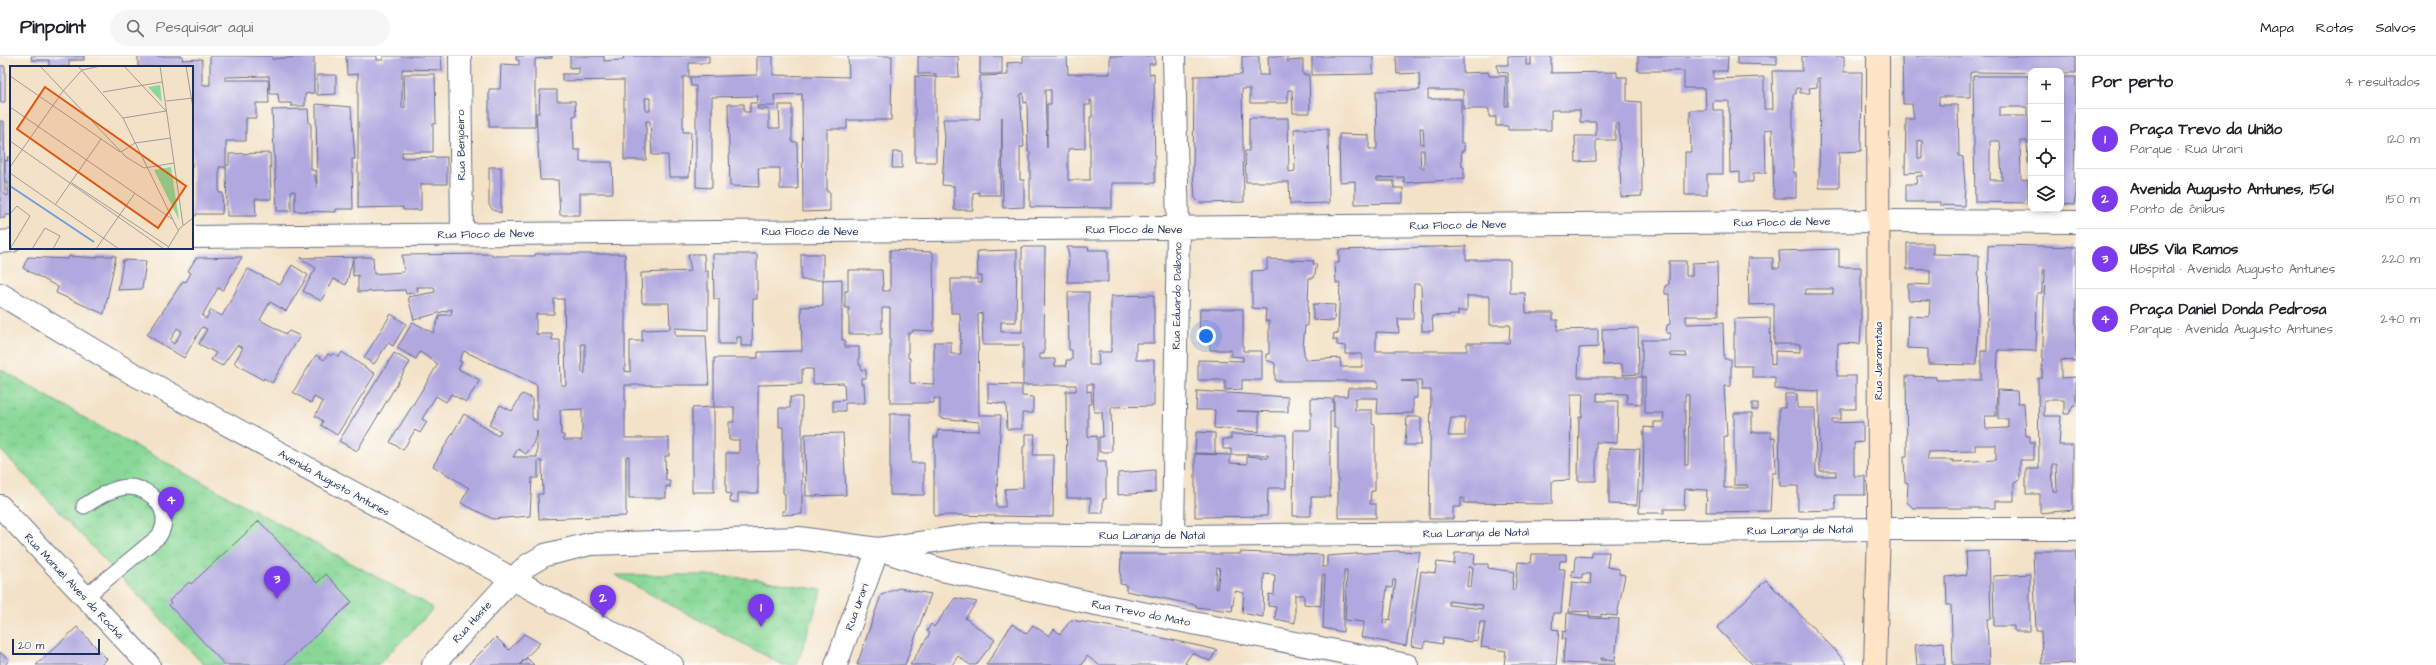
<!DOCTYPE html>
<html lang="pt">
<head>
<meta charset="utf-8">
<style>
  :root { --surface:#fff; --page:#f6f6f6; --text:#202124; --muted:#757577; --line:#e0e0e0; --accent:#7c3aed }
  body { margin:0; font-family:"Architects Daughter",sans-serif; background:var(--page); color:var(--text) }
  .controls { position:absolute; right:12px; top:12px; display:grid; overflow:hidden; border-radius:8px; box-shadow:0 2px 6px #0003 }
  .controls button { width:36px; height:36px; display:grid; place-items:center; padding:0; border:0; border-bottom:1px solid var(--line); background:var(--surface); color:var(--text); font:20px sans-serif }
  .scale { position:absolute; left:12px; bottom:10px; width:88px; box-sizing:border-box; padding-left:4px; border:2px solid #1b2f5e; border-top:0; font-size:11px; line-height:14px; white-space:nowrap; color:#1b2f5e; -webkit-text-stroke:3px #fdfcf7; paint-order:stroke }
  .you { position:absolute; left:1206px; top:280px; width:14px; height:14px; margin:-10px; border:3px solid #fff; border-radius:50%; background:#1a73e8; box-shadow:0 0 0 6px #1a73e833 }
  .badge { display:grid; place-items:center; width:26px; height:26px; border-radius:50%; background:var(--accent); color:#fff; font-size:13px; font-weight:700 }
  .pin { position:absolute; translate:-50% -33px; filter:drop-shadow(0 1px 2px #0008) }
  .pin::after { content:''; position:absolute; top:21px; width:14px; height:12px; background:inherit; clip-path:polygon(0 0,100% 0,50% 100%) }
  .list { margin:0; padding:0; list-style:none }
  h2 { display:flex; justify-content:space-between; align-items:center; height:52px; margin:0; padding:0 16px; font-size:17px }
  h2 small { font-size:13px; font-weight:400; color:var(--muted) }
  .list li { display:grid; grid-template-columns:26px 1fr auto; gap:12px; align-items:center; box-sizing:border-box; height:60px; padding:0 16px; border-top:1px solid var(--line) }
  .list b { display:block; font-size:15px; white-space:nowrap }
  .list p { margin:0; font-size:13px; white-space:nowrap; color:var(--muted) }
  .list em { font-size:13px; font-style:normal; color:var(--muted) }
  .icon { flex:none; width:22px; height:22px; fill:none; stroke:currentColor; stroke-width:2; stroke-linecap:round; stroke-linejoin:round }
  .map { position:relative; flex:none; width:2076px; height:609px; overflow:hidden }
  header { display:flex; align-items:center; gap:24px; box-sizing:border-box; height:56px; padding:0 20px; background:var(--surface); border-bottom:1px solid var(--line) }
  header strong { font-size:19px }
  nav { display:flex; gap:22px; margin-inline-start:auto; font-size:14px }
  .search { width:280px; height:36px; background:var(--page); display:flex; align-items:center; gap:10px; box-sizing:border-box; padding:0 14px; border-radius:22px; color:var(--muted); font-size:15px }
  main { display:flex }
  aside { flex:1; background:var(--surface) }
  .map>svg:first-child { display:block }
  .park { fill:url(#park-crowns); stroke:#52847a }
  .building { fill:#b1a8e0; fill-rule:evenodd }
  .lines { fill:none; stroke-linecap:round; stroke-linejoin:round }
  .lane-casing { stroke:#676e83; stroke-width:17 }
  .street-casing { stroke:#676e83; stroke-width:24 }
  .secondary-casing { stroke:#676e83; stroke-width:24 }
  .lane { stroke:#fff; stroke-width:15 }
  .street { stroke:#fff; stroke-width:22 }
  .secondary { stroke:#ffe4c6; stroke-width:22 }
  .labels { text-anchor:middle; dominant-baseline:central; stroke-width:4; stroke-linejoin:round; paint-order:stroke }
  .street-label { font-size:11px; fill:#1b2f5e; stroke:#fdfcf7 }
  .inset-river { fill:none; stroke:#6ea1da; stroke-width:2 }
  .inset-road { fill:none; stroke:#9d9a9d; stroke-width:1 }
  .view { fill:#de5710; fill-opacity:0.15; stroke:#de5710; stroke-width:2 }
  .inset-edge { fill:none; stroke:#1b2f5e; stroke-width:2 }
</style>
</head>
<body>
<header>
<strong>Pinpoint</strong>
<div class="search"><svg class="icon" aria-label="search" viewBox="0 0 24 24"><circle cx="10" cy="10" r="6"/><path d="M15 15l6 6"/></svg>Pesquisar aqui</div>
<nav><a>Mapa</a><a>Rotas</a><a>Salvos</a></nav>
</header>
<main>
<div class="map">
<svg width="2076" height="609" viewBox="0 0 2076 609">
  <defs>
    <pattern id="park-crowns" width="20" height="18" patternUnits="userSpaceOnUse"><rect width="20" height="18" fill="#89d897"/><path d="M2 6a3 3 0 1 1 6 0M12 15a3 3 0 1 1 6 0" fill="none" stroke="#76ba85"/></pattern>
  </defs>
  <rect width="100%" height="100%" fill="#fdfcf7"/>
  <filter id="ink" filterUnits="userSpaceOnUse"><feTurbulence type="fractalNoise" baseFrequency=".025" numOctaves="2"/><feDisplacementMap in="SourceGraphic" scale="8" xChannelSelector="R" yChannelSelector="G"/><feConvolveMatrix kernelMatrix="1 2 1 2 8 2 1 2 1" color-interpolation-filters="sRGB"/></filter>
  <filter id="wash" filterUnits="userSpaceOnUse"><feTurbulence type="fractalNoise" baseFrequency=".012" numOctaves="4" result="noise"/><feDisplacementMap in="SourceGraphic" scale="16" xChannelSelector="R" yChannelSelector="G"/><feGaussianBlur stdDeviation="0.9" result="paint"/><feColorMatrix in="noise" values="0 0 0 0 0 0 0 0 0 0 0 0 0 0 0 0 0 1.4 0 .05"/><feComposite in="paint" operator="in"/></filter>
  <g filter="url(#wash)">
    <rect width="100%" height="100%" fill="#f3e2c7"/>
    <path class="park" d="M0,313L97,369L432,551L433,554L378,609H204L0,393Z
      M615,519H705L756,523L822,534L797,609H783Z"/>
    <g id="blocks">
      <path class="building" d="M31,0H84V4H69V11H49V4H32Z
        M138,0H183L182,4L202,3V29H210V0H272V3L314,0V37L305,38V50H291V47H279L278,38H270L269,20L225,21V24H268L269,47H256V62H246V85H226V110L229,109V98L270,97L271,143H255L256,160H227L226,111H219V137H223L222,158H196V160H192V11H138Z
        M346,0H377V4H383V0H441L442,14L402,13V52H405L404,18H435L436,68H433V96H402V102L447,101V128H421V154H403V151L358,152V18L347,19Z
        M516,0H552V2L535,3V71H489V33H500L501,8L519,9V4H516Z
        M570,0H604V5L624,4L623,0H709V7H689V21H683V76H691L689,121H669L668,99H652L650,65H646V104H624V24L562,25V18H579V11L570,12ZM645,42H650V55H646Z
        M757,0H773V19L849,21L848,0H892L891,64H847V73H827V136H830V155L803,156L802,38L774,39L775,50H757L758,53H769V72H780L779,49H792V86H797L798,133H780V112H758L759,131L730,130L728,48H744V56H750V47H757L758,40L712,41V132L696,131V30H691L690,21L757,19Z
        M918,0H958L959,21H936V18H918Z
        M980,0H1002V18H980Z
        M1023,0H1067L1068,18H1110V0H1155V8H1149V18L1154,17L1155,127H1112V152L1030,151V96H1028L1027,46L1024,47L1023,37L1020,39L1024,91H1020V124H1024V151L1003,152L1002,61L1000,139H979V136L973,137V154H954V130L942,129L945,81L943,63H980V20L1008,19L1007,7L1023,6ZM1045,34H1051V48H1047V92ZM1090,44L1092,45V61H1090V124H1068V93L1085,92V49H1090Z
        M1242,0H1259V19H1269L1268,0H1287V5L1303,4V19H1309L1310,57H1293L1292,34H1288V47H1250V33H1242L1244,146L1200,147L1195,142L1193,115L1194,20L1242,19Z
        M1312,0H1373V18L1312,19Z
        M1396,0H1463V17L1488,16L1489,20H1506L1505,50H1508V17L1498,16L1497,9H1508V0H1526V9H1531V0H1551V17L1617,16V21H1627V45L1641,46L1642,140L1621,141L1619,68H1615V84H1596V105L1576,106L1575,80H1596V66H1580V54H1551V74H1508V70H1496V61H1489V53H1463V34H1428V43H1461V87H1464V95H1461L1462,111H1464V123L1404,127V121L1377,122V125H1394V132H1403V147L1355,148V125L1340,126L1339,78L1369,79V93H1377L1376,35L1420,34L1419,17L1397,18ZM1420,72H1423L1424,88H1421ZM1420,94H1424V112H1421Z
        M1638,0H1728L1727,15H1713L1714,23L1764,21V53H1773L1772,15H1802V0H1844V16H1862L1861,95L1839,96V132H1819L1820,22H1817V31L1809,32L1810,37H1800V32H1796V38H1793V116L1796,117V142H1774L1772,73L1765,74L1766,117H1753V126H1740V116L1730,117L1729,45H1713V54H1723V118H1707V139H1685V96H1691L1690,54H1706L1705,32H1684V15H1638Z
        M1737,0H1777V9L1737,8Z
        M1902,0H2076V17L1973,16L1970,17V41H1939V49H1958L1959,100L1963,101L1965,129L1964,150L1940,149V146H1906V128H1916L1917,120H1922V116L1905,117L1906,63H1914L1912,48H1903ZM1918,84L1922,85V103L1918,102Z
        M0,10H5V46H0Z
        M317,19H336V38L317,39Z
        M915,20L936,21V106H915Z
        M1973,20H2031V107H2028L2027,85H2020L2021,123L2028,124V147L1975,146ZM2000,51H2027V60H2000ZM1990,85H2000L2002,124H1990Z
        M2061,21H2076L2074,123H2076V137L2074,149L2061,148Z
        M540,34H557V45H575L576,60H573L574,94H580V106H612L613,137H580V159H560L558,124H540L536,57H539Z
        M316,48L351,51L355,103H352L353,153H336V156L295,155V135H291V155H277L272,54L308,53L309,67H311V114H314L317,132Z
        M1249,62H1288L1289,116L1295,115L1294,73H1328L1329,147L1290,148L1289,126H1246L1245,95H1249Z
        M0,65H4L5,139L8,140V126H5V104L8,105L7,101H11V159H5V162H0Z
        M893,96H902V112H892Z
        M489,111H501V157L493,154L489,149Z
        M1907,187H1933V198L1979,199L1977,309L1928,308V293L1907,292L1908,260L1929,261L1930,245L1908,244V228L1930,229V214L1907,213Z
        M2001,189L2076,191V305L2061,304V322L2076,321V349H2073L2069,358H2064V344H2044V360H2061L2059,389H2073V454L2040,457V438H2026V413H2039L2038,322H2042L2045,214H2042V237H2037L2036,295L1998,294L1996,360H1985L1986,373L2008,372V363H1998V334L2017,335L2018,347H2024L2026,380H2030V386H2034V404H2020V424L2014,426V445H1995V452H1913L1907,446L1908,427L1905,426L1904,400H1907L1906,320L1936,321V324H1981V295H1987L1988,190ZM1975,389H1996V404L1953,406V404H1927L1929,396L1975,395ZM2052,408H2056L2057,435H2053Z
        M1466,190V204H1510V237H1525L1526,257H1553V264H1558L1557,274L1598,273V291L1579,292L1578,321H1642V348L1627,347V338L1597,337V345H1618L1617,387L1596,386V425H1578L1579,361H1582L1583,338H1571L1570,424L1552,425V448L1464,447V442H1461V451H1453V463H1429L1431,334H1422L1421,324L1401,325L1417,326V342H1413V357L1377,358L1378,342H1355V354H1372V368L1375,369V435H1371L1370,448H1376V462H1338V372H1334V340H1347L1348,332H1378V325H1275V307L1266,304V298H1269V265H1265L1266,253L1252,252V215L1267,214V203L1314,205L1313,208H1317L1314,222H1309L1307,270H1305L1303,290L1305,304L1340,302L1341,311H1362V298H1345V290L1337,289V284H1333L1334,277L1338,278L1340,227H1336L1335,207H1339V194ZM1414,228H1421L1422,275H1433L1432,260L1458,259V255H1467V240H1490V269H1510L1509,287H1467V295H1376V276L1399,277L1398,263H1413ZM1451,362H1465V380H1448Z
        M1022,191H1045L1044,298H1040V303H1055V310H1067L1066,304H1072V294H1069L1068,236H1089V309H1099L1098,296H1111V240L1154,239V287H1136V304H1154V350L1111,351L1112,396H1099V381H1103L1102,356H1094L1093,328H1087V336L1091,335L1092,348H1088V381L1097,380V405H1106V443H1103V457H1090L1091,442H1067L1066,335H1076V329H1023V287L1019,289H983L982,257L978,258L979,359H1001L996,451H1005V433L1023,432V391L1025,390V378H1035L1033,399H1054L1053,461L948,459L934,460V381H938V374L979,375V366L940,362V343L934,342V347H890V252H882V278H849V252H845V235H848V214H882L883,235H890V194L933,196L934,275L913,274L912,277H908V302H910V327L934,328V286H951V298H961L960,257H951V223H978V227H982V220H978L977,195L1017,194L1016,266H1001V276H1022Z
        M1067,191H1089L1088,194H1108V226H1067L1069,200Z
        M1839,193V211H1861V272L1860,288L1838,287L1837,320H1856V353H1841V363H1832V367L1863,366V386L1854,387V420H1865V439H1835L1836,454L1798,455V430H1780L1779,352H1785V338H1797V352H1815L1816,420H1836V415H1820L1819,335L1775,333V321H1752V310H1734V263L1770,262L1771,308L1775,309V295L1800,296V288H1774V248L1749,249L1748,202H1773V212H1780L1779,195ZM1805,233H1833V238H1805Z
        M492,198V200H535V198H625V315L630,316V285H642V274L670,273L669,247H642L641,217L691,215L688,198H704L705,215H708V274L675,272V280H706L709,329H625V382H669V400H665L666,425H670V431L666,430V442H629V400L626,401V460L539,463L538,438H543L542,405H538V422H532L530,460L493,463L461,447L469,432L433,410L464,358L498,380L501,375L489,369L500,349L512,355L522,338L532,342V361L534,364H537V329L464,295L459,305L462,306L458,313L480,324L466,346L451,338L446,346L436,340L422,363L427,366L420,377L415,374L403,394L390,386L438,308L420,296L416,303L397,292L413,266L433,277L440,259H451L452,253L414,264L408,241L435,236L434,231H417L418,236L406,238L405,234L358,236V219L353,220V203L346,229L334,223L321,245L303,235L316,212L300,202L373,201L374,218L404,216L402,199ZM554,243H564L566,329H561L560,284H552V278H536V258H554ZM581,288H585V317H582ZM582,353V384H564V379H561L560,354ZM537,375V401H513L518,393L526,398L533,389Z
        M713,198H757V243H753L752,290H741V281H737V288H719V243H714Z
        M801,198H823V224H801Z
        M69,200L97,202V200H116L104,258L56,237L58,231L23,212L28,201L68,203Z
        M242,201L223,234L218,232L202,260L206,263L211,254L222,260L248,213L280,229L292,209L308,219L286,255L270,246L260,264L286,278L289,275L300,280L272,327L264,322L263,324L234,307L243,292L237,289L222,310L211,304L216,297L199,288L207,273L202,271L184,302L147,279L183,225L186,226L191,217L188,215L196,202ZM177,272L182,275L174,288L170,285Z
        M123,204L146,205L142,233L118,234Z
        M1669,205H1686V220H1692V207L1717,206L1718,260H1686V268L1723,267L1724,303H1731V330H1724L1727,380H1724V432H1748L1747,429H1734V357H1752V378L1753,376H1771V382L1775,381L1776,417H1772L1770,455L1706,456L1707,434L1685,433L1684,453H1664V457H1639L1640,435H1643L1644,371L1654,372V366H1663L1664,357H1645V321H1642V284H1670V277H1666L1667,269L1670,268L1669,238H1665V230L1669,228ZM1670,297H1686L1687,301L1670,300ZM1685,339H1689L1688,409H1685Z
        M842,223V284H845V291H859V309H861V314H866V322H861V328H864L865,347H845V355H833V345L845,344L844,327L813,328V313H802V328L758,329V437H738V446H730L731,438L726,437V397H739V384H729V366H734V351H714V302H758V296L802,295L801,251L823,250V224Z
        M1313,248L1335,249L1334,265L1313,264Z
        M1200,253H1243V295H1262V324H1242V333L1225,334V324H1198V304L1243,305V301L1231,300V294H1210V287H1199Z
        M391,258L406,268L393,290L388,287L374,308L364,302Z
        M1638,272L1639,318L1623,319L1622,308L1603,309L1602,273Z
        M342,296L375,318L337,379L321,369L323,365L315,360L323,346L314,341L311,347L293,336L316,299L324,304L328,298L331,300L333,297L339,301Z
        M394,297L410,306L357,395L339,385Z
        M988,328L1022,329V340L1033,341V357H1022V373H1007L1006,348L988,346Z
        M1197,335L1288,341V356L1237,355L1259,356V376L1214,372L1215,354H1196Z
        M790,341H802V458L782,459V455H785V438L783,437V371H779V352H790Z
        M1311,342L1333,343V355H1330V441H1311V460H1293L1294,374H1311Z
        M1752,347H1758V354H1752Z
        M714,351V436H692V352Z
        M890,358H911V407H924V439H890Z
        M1407,361H1421V389H1405Z
        M1196,376L1215,377V398L1195,397Z
        M843,377L846,439L806,440L805,378Z
        M1231,378L1286,379V432H1268L1267,460L1195,461V398L1230,399V407L1247,408V400L1268,402V399H1231V393H1223V383H1231Z
        M1609,392L1640,393L1637,449L1609,448Z
        M1155,414V436L1118,439V417Z
        M259,465L317,527L326,518L352,546L284,609H225L169,549L171,547L169,545L189,526L191,528Z
        M1396,495L1420,496L1406,590L1361,581L1364,566L1345,564L1347,514H1344L1343,576L1323,572L1325,519L1322,520L1321,550L1304,548V539H1295V567L1275,563L1276,551L1268,550L1269,538L1274,539L1275,519L1264,518L1263,561L1242,557L1244,537L1235,535L1232,555L1196,551V549L1126,535V529L1120,528L1121,498H1240V496L1323,499L1322,511H1327V500ZM1217,511L1220,512L1217,533L1215,532ZM1393,524H1396L1390,564L1387,563L1386,568L1383,567L1387,531L1392,532Z
        M1989,495L1991,563H1987L1989,609H1953L1951,549H1947L1946,521L1967,519L1966,496Z
        M2033,495H2076V607L2042,608L2041,575H2036Z
        M1592,496H1609L1607,511L1619,513V518L1625,519L1617,560L1601,558V561L1590,560L1589,562L1619,563L1615,604L1601,602V604L1615,605V609L1563,607L1565,583H1562L1563,575L1566,576L1567,557L1589,560V555L1569,556L1572,526L1590,528L1591,518H1582V522L1572,521V515H1575L1576,500L1592,501Z
        M1455,497H1475L1474,508H1488V512L1514,516L1512,534H1515L1518,506L1531,507L1532,498H1566V505H1560L1559,513H1565L1561,557H1553L1552,573L1559,574L1556,609H1504L1506,595L1481,591L1485,566H1480L1477,585L1473,584L1472,586L1443,582L1442,588L1425,585L1424,592L1411,590L1421,515L1435,517L1437,506L1454,508ZM1469,511H1473L1471,531H1467ZM1449,545L1464,547L1483,549L1482,553L1449,549Z
        M2030,518V575H2014V570H1994L1993,520Z
        M1766,524L1832,591L1847,608L1845,609H1753L1717,572Z
        M899,532L931,538L905,609H857L881,539Z
        M955,542L977,546L965,562L995,584L976,609H970L958,600L952,609H910L930,577L927,575L931,568L934,571Z
        M1071,564L1113,571L1217,594L1210,605L1192,597L1185,607L1188,609H1099L1087,600L1082,609H986L1012,568L1027,578L1033,569L1049,580L1054,573L1060,578Z
        M77,571L107,603L101,609H36Z
        M524,578L540,587L519,609H468L496,581L509,594Z
        M1944,586L1945,609H1917L1915,589Z
        M0,596L9,604L5,609H0Z
        M527,602L534,609H520Z"/>
    </g>
  </g>
  <g filter="url(#ink)">
    <use href="#blocks" fill-opacity="0" stroke="#676e83" stroke-width="1"/>
    <g class="lines">
      <defs>
        <path id="lane" d="M84,450C97,442 112,432 127,431C152,430 174,457 159,480L85,541"/>
        <path id="street" d="M460,0L462,178
          M192,181L1878,165L2076,166
          M0,186L11,185
          M0,238L130,316L672,609
          M0,450L149,609
          M1173,480L1178,172L1174,0
          M878,493L982,478L1173,480L1879,473H2076
          M433,609L511,524L528,509L545,499L590,488L799,482L878,493L942,514L1096,548L1407,609
          M836,609L878,493"/>
        <path id="secondary" d="M1875,609L1879,473L1878,0"/>
      </defs>
      <use href="#lane" class="lane-casing"/>
      <use href="#street" class="street-casing"/>
      <use href="#secondary" class="secondary-casing"/>
      <use href="#lane" class="lane"/>
      <use href="#street" class="street"/>
      <use href="#secondary" class="secondary"/>
    </g>
  </g>
  <g class="labels">
    <g class="street-label">
      <text transform="translate(461 89) rotate(-91)">Rua Benjoeiro</text>
      <text transform="translate(1782 166) rotate(-1)">Rua Floco de Neve</text>
      <text transform="translate(1458 169) rotate(-1)">Rua Floco de Neve</text>
      <text x="1134" y="173">Rua Floco de Neve</text>
      <text x="810" y="175">Rua Floco de Neve</text>
      <text transform="translate(486 178) rotate(-1)">Rua Floco de Neve</text>
      <text transform="translate(1177 240) rotate(-89)">Rua Eduardo Dalbono</text>
      <text transform="translate(1878 305) rotate(-90)">Rua Jaramataia</text>
      <text transform="translate(334 427) rotate(29)">Avenida Augusto Antunes</text>
      <text transform="translate(1800 474) rotate(-1)">Rua Laranja de Natal</text>
      <text transform="translate(1476 477) rotate(-1)">Rua Laranja de Natal</text>
      <text x="1152" y="479">Rua Laranja de Natal</text>
      <text transform="translate(74 530) rotate(47)">Rua Manuel Alves da Rocha</text>
      <text transform="translate(857 551) rotate(-70)">Rua Urari</text>
      <text transform="translate(1141 557) rotate(11)">Rua Trevo do Mato</text>
      <text transform="translate(472 566) rotate(-48)">Rua Haste</text>
    </g>
  </g>
  <g transform="translate(10 10)">
    <rect width="183" height="183" fill="#f3e2c7"/>
    <path d="M150,19L151,28L152,36L138,21ZM161,101L169,154L144,104Z" fill="#89d897"/>
    <path class="inset-river" d="M0,120L84,176"/>
    <path class="inset-road" d="M30,0L116,91L134,102L164,97M68,0L113,52L168,164M114,0L156,45M150,0L173,159M176,0L183,42M72,4L91,0M0,10L110,86M93,26L152,16M156,35L183,32M0,41L162,153M113,52L156,45M0,75L154,183M111,86L125,77L161,72M0,101L53,25L72,4M0,107L109,183M62,117L159,181M45,139L91,73M0,148L7,140L20,150L0,183M158,182L170,162L183,152M22,183L35,162L50,170L43,183M86,183L125,127"/>
    <path class="view" d="M35,21L176,120L148,162L7,63Z"/>
    <rect width="183" height="183" class="inset-edge"/>
  </g>
</svg>
<div class="controls">
<button>+</button>
<button>−</button>
<button><svg class="icon" aria-label="locate" viewBox="0 0 24 24"><circle cx="12" cy="12" r="6"/><path d="M12 2v4M12 18v4M2 12h4M18 12h4"/></svg></button>
<button><svg class="icon" aria-label="layers" viewBox="0 0 24 24"><path d="M12 4l9 5-9 5-9-5zM3 14l9 5 9-5"/></svg></button>
</div>
<div class="scale">20 m</div>
<div class="you"></div>
<div class="pin badge" style="left:761px;top:571px">1</div>
<div class="pin badge" style="left:603px;top:562px">2</div>
<div class="pin badge" style="left:277px;top:543px">3</div>
<div class="pin badge" style="left:171px;top:464px">4</div>
</div>
<aside>
<h2>Por perto<small>4 resultados</small></h2>
<ul class="list">
<li><span class="badge">1</span><div><b>Praça Trevo da União</b><p>Parque · Rua Urari</p></div><em>120 m</em></li>
<li><span class="badge">2</span><div><b>Avenida Augusto Antunes, 1561</b><p>Ponto de ônibus</p></div><em>150 m</em></li>
<li><span class="badge">3</span><div><b>UBS Vila Ramos</b><p>Hospital · Avenida Augusto Antunes</p></div><em>220 m</em></li>
<li><span class="badge">4</span><div><b>Praça Daniel Donda Pedrosa</b><p>Parque · Avenida Augusto Antunes</p></div><em>240 m</em></li>
</ul>
</aside>
</main>
</body>
</html>
